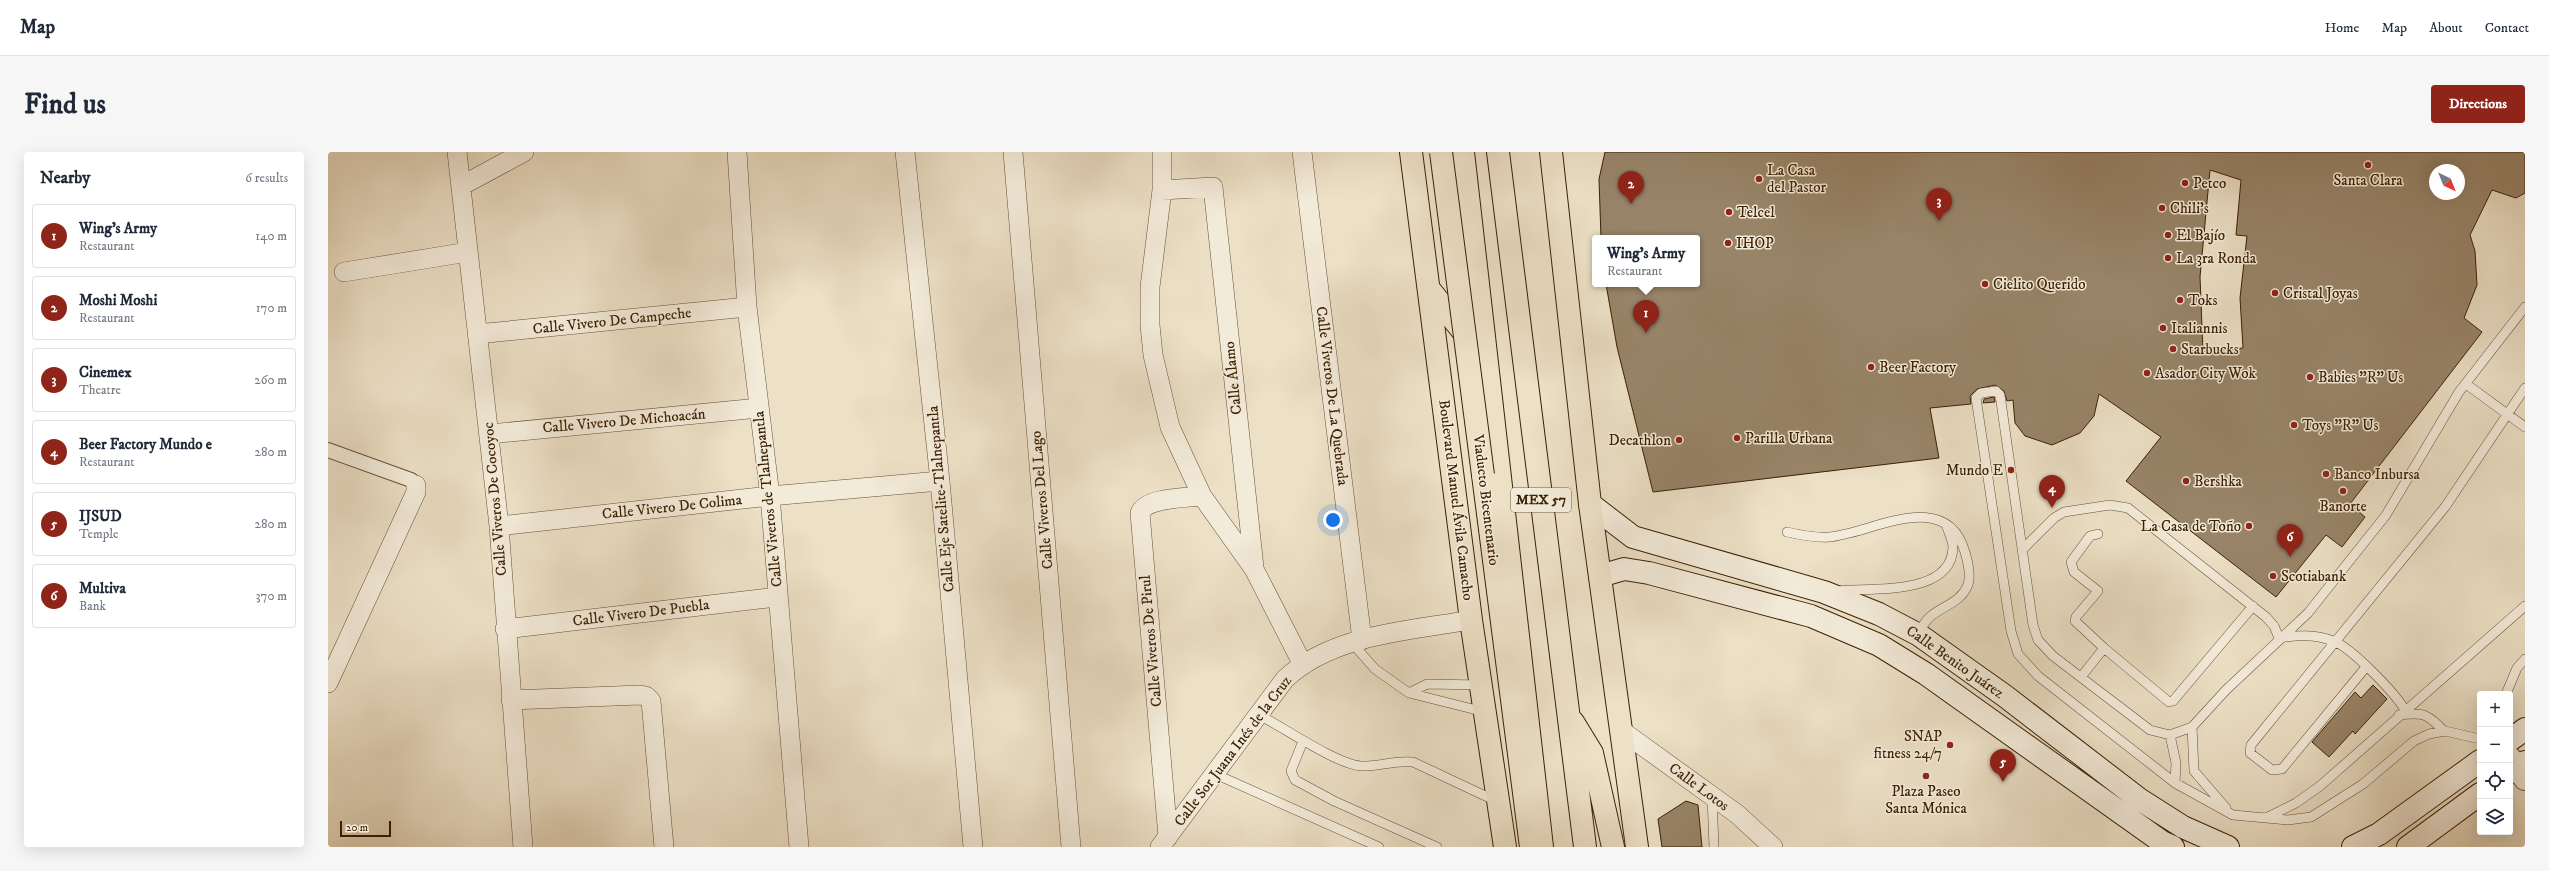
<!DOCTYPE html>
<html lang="en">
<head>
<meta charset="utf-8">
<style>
  :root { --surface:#fff; --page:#f6f6f7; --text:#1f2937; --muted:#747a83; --line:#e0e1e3; --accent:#8f2418 }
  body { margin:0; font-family:"IM FELL DW Pica",serif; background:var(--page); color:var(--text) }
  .controls { position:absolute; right:12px; bottom:12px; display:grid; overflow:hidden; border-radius:4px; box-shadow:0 4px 16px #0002 }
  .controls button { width:36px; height:36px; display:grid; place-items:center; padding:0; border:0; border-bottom:1px solid var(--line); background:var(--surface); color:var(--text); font:20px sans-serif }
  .compass { position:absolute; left:2101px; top:12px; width:36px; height:36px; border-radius:50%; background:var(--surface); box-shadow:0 4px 16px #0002; rotate:137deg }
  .scale { position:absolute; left:12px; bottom:10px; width:51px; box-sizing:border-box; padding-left:4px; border:2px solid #3c2002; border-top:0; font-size:11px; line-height:14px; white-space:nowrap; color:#3c2002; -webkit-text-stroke:3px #f3ebda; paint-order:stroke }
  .you { position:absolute; left:1005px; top:368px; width:14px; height:14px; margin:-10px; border:3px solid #fff; border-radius:50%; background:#1a73e8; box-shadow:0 0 0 6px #1a73e833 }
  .badge { display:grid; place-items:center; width:26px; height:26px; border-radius:50%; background:var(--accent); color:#fff; font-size:13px; font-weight:700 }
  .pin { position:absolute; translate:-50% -33px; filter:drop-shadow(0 1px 2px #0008) }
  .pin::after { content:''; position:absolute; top:21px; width:14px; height:12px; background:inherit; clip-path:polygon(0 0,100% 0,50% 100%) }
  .popup { position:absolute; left:1264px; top:83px; width:108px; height:52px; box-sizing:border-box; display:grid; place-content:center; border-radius:4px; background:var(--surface); filter:drop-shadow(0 1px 3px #0005); font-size:13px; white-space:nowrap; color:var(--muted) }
  .popup b { font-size:15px; color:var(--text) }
  .popup::after { content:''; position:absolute; left:50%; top:100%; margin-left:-8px; border:8px solid transparent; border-top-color:var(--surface) }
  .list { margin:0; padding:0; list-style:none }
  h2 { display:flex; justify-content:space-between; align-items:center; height:52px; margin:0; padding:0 16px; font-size:17px }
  h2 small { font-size:13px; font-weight:400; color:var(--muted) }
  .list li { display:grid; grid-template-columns:26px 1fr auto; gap:12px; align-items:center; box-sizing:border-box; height:64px; margin:0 8px 8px; padding:0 8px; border:1px solid var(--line); border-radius:4px }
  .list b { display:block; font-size:15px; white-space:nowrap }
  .list p { margin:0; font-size:13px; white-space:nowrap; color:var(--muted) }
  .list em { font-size:13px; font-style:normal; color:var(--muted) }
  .icon { flex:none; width:22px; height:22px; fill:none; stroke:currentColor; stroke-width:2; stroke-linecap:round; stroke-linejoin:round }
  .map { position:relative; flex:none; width:2197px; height:695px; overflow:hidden; border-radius:4px }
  header { display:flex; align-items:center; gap:24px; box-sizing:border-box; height:56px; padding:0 20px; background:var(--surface); border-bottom:1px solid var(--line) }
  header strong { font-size:19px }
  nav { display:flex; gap:22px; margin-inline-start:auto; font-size:14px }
  .intro { display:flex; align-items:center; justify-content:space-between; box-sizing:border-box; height:96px; padding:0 24px }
  h1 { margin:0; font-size:28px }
  .button { padding:10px 18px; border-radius:4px; background:var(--accent); color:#fff; font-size:14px; font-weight:700 }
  main { display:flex; gap:24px; padding:0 24px }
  aside { flex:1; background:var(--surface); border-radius:4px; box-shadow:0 4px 16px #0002 }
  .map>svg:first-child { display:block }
  .building { fill:#988468; stroke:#3c2002; fill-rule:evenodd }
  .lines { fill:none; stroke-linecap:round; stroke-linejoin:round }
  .service-casing { stroke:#685033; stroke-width:10 }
  .pedestrian-casing { stroke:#685033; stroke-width:16 }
  .minor-casing { stroke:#685033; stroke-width:20 }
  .tertiary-casing { stroke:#685033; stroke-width:24 }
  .secondary-casing { stroke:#3c2002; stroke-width:24 }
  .primary-casing { stroke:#3c2002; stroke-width:24 }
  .trunk-casing { stroke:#3c2002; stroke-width:24 }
  .motorway-casing { stroke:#3c2002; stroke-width:24 }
  .service { stroke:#f3ebda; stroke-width:9 }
  .pedestrian { stroke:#f3ebda; stroke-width:14 }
  .minor { stroke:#f3ebda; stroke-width:19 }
  .tertiary { stroke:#f3ebda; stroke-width:22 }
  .secondary { stroke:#f3ebda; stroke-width:22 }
  .primary { stroke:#ece0c6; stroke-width:22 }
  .trunk { stroke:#ece0c6; stroke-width:22 }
  .motorway { stroke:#ece0c6; stroke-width:22 }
  .motorway-bridge-casing { stroke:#3c2002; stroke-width:24; stroke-linecap:butt }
  .motorway-bridge { stroke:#ece0c6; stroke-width:22 }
  .poi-dot { fill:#8f2418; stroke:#f3ebda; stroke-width:1.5 }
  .labels { text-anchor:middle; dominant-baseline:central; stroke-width:3; stroke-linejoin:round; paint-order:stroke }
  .shield { fill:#f3ebda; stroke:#735d43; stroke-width:1 }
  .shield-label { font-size:14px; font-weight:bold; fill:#3c2002 }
  .poi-label { font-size:15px; fill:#3c2002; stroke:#f3ebda; text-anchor:start }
  .street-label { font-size:15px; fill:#3c2002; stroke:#f3ebda }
</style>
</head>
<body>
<header>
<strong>Map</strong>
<nav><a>Home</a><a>Map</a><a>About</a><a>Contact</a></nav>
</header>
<div class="intro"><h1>Find us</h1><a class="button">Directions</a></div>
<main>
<aside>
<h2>Nearby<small>6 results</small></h2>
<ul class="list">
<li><span class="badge">1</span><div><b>Wing's Army</b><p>Restaurant</p></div><em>140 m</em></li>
<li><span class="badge">2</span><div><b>Moshi Moshi</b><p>Restaurant</p></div><em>170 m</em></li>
<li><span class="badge">3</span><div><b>Cinemex</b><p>Theatre</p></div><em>260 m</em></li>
<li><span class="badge">4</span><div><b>Beer Factory Mundo e</b><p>Restaurant</p></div><em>280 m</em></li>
<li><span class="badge">5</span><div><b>IJSUD</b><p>Temple</p></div><em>280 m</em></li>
<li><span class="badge">6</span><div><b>Multiva</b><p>Bank</p></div><em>370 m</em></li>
</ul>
</aside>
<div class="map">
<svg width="2197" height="695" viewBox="0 0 2197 695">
  <rect width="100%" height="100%" fill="#ece0c6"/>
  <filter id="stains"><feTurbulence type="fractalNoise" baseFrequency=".005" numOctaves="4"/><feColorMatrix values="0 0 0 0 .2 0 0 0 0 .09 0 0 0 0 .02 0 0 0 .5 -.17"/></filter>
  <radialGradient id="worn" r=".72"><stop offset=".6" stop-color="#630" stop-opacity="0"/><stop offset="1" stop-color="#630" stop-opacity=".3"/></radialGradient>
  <path class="building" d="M1277,0H2197V41L2188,46L2164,38L2142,83L2147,99L2149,133L2136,166L2154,180L2022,352L2037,365L2014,395L1998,383L1948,445L1798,329L1833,285L1771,242L1766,264L1752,281L1724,293L1697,284L1687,271L1685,248L1679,249L1676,239L1667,233L1649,237L1642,244L1643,252L1602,256L1611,306L1325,340L1289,195L1278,132H1369V86H1273L1271,27ZM1882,18L1913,28L1908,83L1919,84L1912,146L1915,196L1875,200L1872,125ZM2107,18H2131V42H2107Z
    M1666,245L1667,250L1655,251L1656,247Z
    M2045,533L2059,547L2027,582L2025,579L2001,605L1984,590L2027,540L2033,546Z
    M1358,649L1370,653L1374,695H1334L1330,667Z"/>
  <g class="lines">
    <defs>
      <path id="service" d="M2138,232L2197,275
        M1459,380C1472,383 1487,386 1501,385C1542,382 1618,334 1637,400C1640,410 1644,425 1639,435C1628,458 1599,454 1591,483
        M1770,382L1762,384L1743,410L1746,420L1770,439L1748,465L1747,469L1776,496L1841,550L1845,549L1925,454
        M1695,397L1726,366L1736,360L1782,353L1800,356L1938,465L1946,474L1951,486C1970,483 1987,482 2005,489C2023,495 2067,541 2077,558
        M1508,439C1542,435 1624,445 1625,395C1625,389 1621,381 1619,375
        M1024,491L1047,517L1081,541L1157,560
        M2038,515L1954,617L1944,618L1922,601L1923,593L2117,355L2197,236
        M1753,525L1776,496
        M1081,541L1099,532L1153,533
        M2178,542L2189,516L2197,507
        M931,563C955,575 1008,612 1033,614C1050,615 1067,608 1085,610L1168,649
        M2071,563C2097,560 2099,562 2117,580
        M1864,575L1866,619L1898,656
        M1842,583L1848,611L1847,631
        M2152,587L2117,579L2101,582L2086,589L2035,632L1983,665L1960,668L1905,663L1847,631L1710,524L1690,502L1683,479L1648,246L1653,241L1668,239L1672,243L1705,473L1710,488L1725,504L1822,578L1842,583L1864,575L1898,538L1980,461L2058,363L2131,240L2197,155
        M975,589L963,619L967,628L1006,649L1109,695
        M887,622L1051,695
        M1384,644L1386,695
        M1938,666L1968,651L1992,634L2197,454"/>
      <path id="pedestrian" d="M0,298L83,328L88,333"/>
      <path id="minor" d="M129,0L171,374L195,695
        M409,0L419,155L442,344L471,695
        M577,0L612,329L645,695
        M685,0L743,695
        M834,0V38L822,135V173L825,203L842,275L874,344L926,417L974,511
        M974,0L1034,488
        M133,34L196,0
        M834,38L885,35L926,415
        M16,120L140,100
        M149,182L419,155
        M161,282L431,256
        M171,374L442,344L612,329
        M177,477L449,445
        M0,531L88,340V333
        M183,548L312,543L318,544L323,549L336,695
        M1294,579L1409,662L1445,695
        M840,685L812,361C819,345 858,346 874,344
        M832,695L957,527C1005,482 1081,479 1143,468"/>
      <path id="tertiary" d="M2182,606L2197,627"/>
      <path id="secondary" d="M1262,352L1305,385L1496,440L1551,462L1591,483L1677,544L1811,647L1855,675L1900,695
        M1272,424L1296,417L1321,421L1483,464L1551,493L1598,522L1834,690L1845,695
        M2182,588L2197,577
        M2182,620L2197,610
        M2025,695L2051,682L2152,609
        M2080,695L2152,642"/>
      <path id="primary" d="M1083,0L1143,468L1177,695
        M1223,0L1262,352L1309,695"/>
      <path id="trunk" d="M1135,0L1214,695
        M1170,0L1257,695
        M1101,137L1142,188
        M1245,570L1264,601L1285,695"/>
      <path id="motorway" d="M1155,323L1203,695"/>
    </defs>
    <use href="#service" class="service-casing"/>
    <use href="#pedestrian" class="pedestrian-casing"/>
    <use href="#minor" class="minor-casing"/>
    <use href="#tertiary" class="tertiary-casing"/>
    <use href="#secondary" class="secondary-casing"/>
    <use href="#primary" class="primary-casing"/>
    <use href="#trunk" class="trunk-casing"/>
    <use href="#motorway" class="motorway-casing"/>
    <use href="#service" class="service"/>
    <use href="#pedestrian" class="pedestrian"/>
    <use href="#minor" class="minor"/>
    <use href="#tertiary" class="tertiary"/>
    <use href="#secondary" class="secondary"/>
    <use href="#primary" class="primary"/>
    <use href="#trunk" class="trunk"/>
    <use href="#motorway" class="motorway"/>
    <defs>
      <path id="motorway-bridge" d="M1113,0L1155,323"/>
    </defs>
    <use href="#motorway-bridge" class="motorway-bridge-casing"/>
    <use href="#motorway-bridge" class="motorway-bridge"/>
  </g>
  <g class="poi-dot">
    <circle cx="2040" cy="13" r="4"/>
    <circle cx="1431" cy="27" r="4"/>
    <circle cx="1857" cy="31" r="4"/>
    <circle cx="1834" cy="56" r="4"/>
    <circle cx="1401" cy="60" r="4"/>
    <circle cx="1840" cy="83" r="4"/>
    <circle cx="1400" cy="91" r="4"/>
    <circle cx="1840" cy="106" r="4"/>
    <circle cx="1657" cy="132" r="4"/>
    <circle cx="1947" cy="141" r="4"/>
    <circle cx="1852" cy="148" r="4"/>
    <circle cx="1835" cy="176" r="4"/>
    <circle cx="1845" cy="197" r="4"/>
    <circle cx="1543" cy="215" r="4"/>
    <circle cx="1819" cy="221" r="4"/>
    <circle cx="1982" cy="225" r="4"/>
    <circle cx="1966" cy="273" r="4"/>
    <circle cx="1409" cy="286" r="4"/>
    <circle cx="1351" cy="288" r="4"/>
    <circle cx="1683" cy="318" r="4"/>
    <circle cx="1998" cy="322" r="4"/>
    <circle cx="1858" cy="329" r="4"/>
    <circle cx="2015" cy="339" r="4"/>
    <circle cx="1921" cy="374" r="4"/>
    <circle cx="1945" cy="424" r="4"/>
    <circle cx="1622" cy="593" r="4"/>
    <circle cx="1598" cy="624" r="4"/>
  </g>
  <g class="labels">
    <rect class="shield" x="1183" y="336" width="60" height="24" rx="3"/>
    <g class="shield-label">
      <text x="1213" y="348">MEX 57</text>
    </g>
    <g class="poi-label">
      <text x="1439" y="18">La Casa<tspan x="1439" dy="17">del Pastor</tspan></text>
      <text x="2040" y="28" text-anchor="middle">Santa Clara</text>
      <text x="1865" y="31">Petco</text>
      <text x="1842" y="56">Chili's</text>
      <text x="1409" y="60">Telcel</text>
      <text x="1848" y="83">El Bajío</text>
      <text x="1408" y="91">IHOP</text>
      <text x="1848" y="106">La 3ra Ronda</text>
      <text x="1665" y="132">Cielito Querido</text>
      <text x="1955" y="141">Cristal Joyas</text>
      <text x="1860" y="148">Toks</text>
      <text x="1843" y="176">Italiannis</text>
      <text x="1853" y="197">Starbucks</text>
      <text x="1551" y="215">Beer Factory</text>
      <text x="1827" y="221">Asador City Wok</text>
      <text x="1990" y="225">Babies "R" Us</text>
      <text x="1974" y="273">Toys "R" Us</text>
      <text x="1417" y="286">Parilla Urbana</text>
      <text x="1343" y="288" text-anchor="end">Decathlon</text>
      <text x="1675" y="318" text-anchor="end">Mundo E</text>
      <text x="2006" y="322">Banco Inbursa</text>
      <text x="1866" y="329">Bershka</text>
      <text x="2015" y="354" text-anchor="middle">Banorte</text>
      <text x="1913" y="374" text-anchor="end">La Casa de Toño</text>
      <text x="1953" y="424">Scotiabank</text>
      <text x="1614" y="584" text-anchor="end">SNAP<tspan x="1614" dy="17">fitness 24/7</tspan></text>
      <text x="1598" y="639" text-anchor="middle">Plaza Paseo<tspan x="1598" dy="17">Santa Mónica</tspan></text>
    </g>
    <g class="street-label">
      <text transform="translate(284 169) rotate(-6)">Calle Vivero De Campeche</text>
      <text transform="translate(905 226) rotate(-96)">Calle Álamo</text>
      <text transform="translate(1004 244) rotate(83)">Calle Viveros De La Quebrada</text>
      <text transform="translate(296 269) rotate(-5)">Calle Vivero De Michoacán</text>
      <text transform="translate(167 347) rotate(-95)">Calle Viveros De Cocoyoc</text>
      <text transform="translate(440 347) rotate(-96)">Calle Viveros de Tlalnepantla</text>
      <text transform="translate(613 347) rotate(-95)">Calle Eje Satelite-Tlalnepantla</text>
      <text transform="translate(714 348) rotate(-95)">Calle Viveros Del Lago</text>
      <text transform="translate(1128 348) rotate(83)">Boulevard Manuel Ávila Camacho</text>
      <text transform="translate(1158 348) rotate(83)">Viaducto Bicentenario</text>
      <text transform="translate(344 355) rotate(-6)">Calle Vivero De Colima</text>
      <text transform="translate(313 461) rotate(-7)">Calle Vivero De Puebla</text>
      <text transform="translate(823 489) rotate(-95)">Calle Viveros De Pirul</text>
      <text transform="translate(1627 510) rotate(35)">Calle Benito Juárez</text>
      <text transform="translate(905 599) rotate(-53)">Calle Sor Juana Inés de la Cruz</text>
      <text transform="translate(1371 635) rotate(36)">Calle Lotos</text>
    </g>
  </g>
  <rect width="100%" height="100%" filter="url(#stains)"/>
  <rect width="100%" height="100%" fill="url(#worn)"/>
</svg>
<div class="controls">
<button>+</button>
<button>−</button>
<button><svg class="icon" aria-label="locate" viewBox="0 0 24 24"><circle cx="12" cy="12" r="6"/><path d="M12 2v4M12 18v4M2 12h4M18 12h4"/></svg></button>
<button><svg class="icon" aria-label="layers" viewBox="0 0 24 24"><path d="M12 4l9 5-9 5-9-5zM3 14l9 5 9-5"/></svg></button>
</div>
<svg class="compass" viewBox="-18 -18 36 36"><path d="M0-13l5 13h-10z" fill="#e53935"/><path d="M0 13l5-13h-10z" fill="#747a83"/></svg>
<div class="scale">20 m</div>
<div class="you"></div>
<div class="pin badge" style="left:1318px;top:181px">1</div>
<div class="popup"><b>Wing's Army</b>Restaurant</div>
<div class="pin badge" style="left:1303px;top:52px">2</div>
<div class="pin badge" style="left:1611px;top:69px">3</div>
<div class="pin badge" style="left:1724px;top:356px">4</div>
<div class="pin badge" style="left:1675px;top:630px">5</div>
<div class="pin badge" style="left:1962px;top:405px">6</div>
</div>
</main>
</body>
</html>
